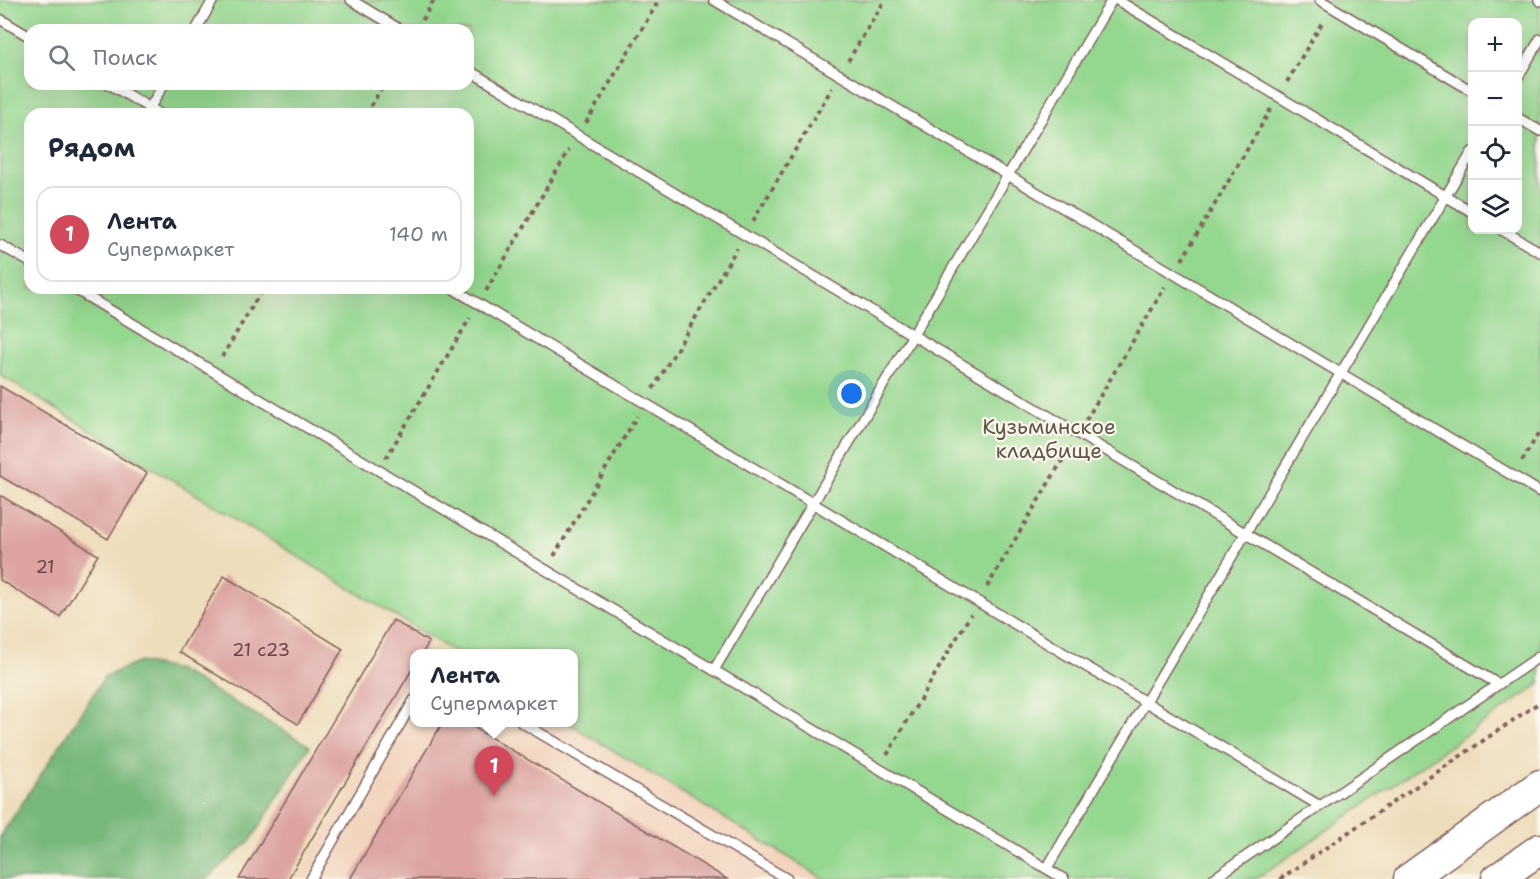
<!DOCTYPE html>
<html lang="ru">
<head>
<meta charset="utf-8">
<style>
  :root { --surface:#fff; --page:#f6f6f7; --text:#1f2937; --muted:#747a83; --line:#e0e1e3; --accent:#d1495b }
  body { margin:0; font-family:"Shantell Sans",sans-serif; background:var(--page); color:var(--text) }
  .controls { position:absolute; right:18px; top:18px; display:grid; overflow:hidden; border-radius:12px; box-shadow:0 6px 24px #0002 }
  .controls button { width:54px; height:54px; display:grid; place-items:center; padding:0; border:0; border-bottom:2px solid var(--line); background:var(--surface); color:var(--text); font:30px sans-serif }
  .you { position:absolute; left:852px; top:394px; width:21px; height:21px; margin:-15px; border:4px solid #fff; border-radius:50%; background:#1a73e8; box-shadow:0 0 0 9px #1a73e833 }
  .badge { display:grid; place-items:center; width:39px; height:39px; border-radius:50%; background:var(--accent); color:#fff; font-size:20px; font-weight:700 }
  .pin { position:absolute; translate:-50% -50px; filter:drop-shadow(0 2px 3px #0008) }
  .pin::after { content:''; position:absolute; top:32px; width:21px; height:18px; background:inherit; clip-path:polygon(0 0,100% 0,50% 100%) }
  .popup { position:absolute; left:410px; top:649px; width:168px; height:78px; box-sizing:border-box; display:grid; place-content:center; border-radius:12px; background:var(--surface); filter:drop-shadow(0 2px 4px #0005); font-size:20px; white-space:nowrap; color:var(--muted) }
  .popup b { font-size:22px; color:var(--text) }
  .popup::after { content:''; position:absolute; left:50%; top:100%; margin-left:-12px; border:12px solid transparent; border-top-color:var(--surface) }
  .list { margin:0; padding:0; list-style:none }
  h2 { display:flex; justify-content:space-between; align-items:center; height:78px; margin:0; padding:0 24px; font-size:26px }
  h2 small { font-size:20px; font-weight:400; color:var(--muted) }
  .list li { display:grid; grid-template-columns:39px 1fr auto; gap:18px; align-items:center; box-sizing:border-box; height:96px; margin:0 12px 12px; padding:0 12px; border:2px solid var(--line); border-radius:18px }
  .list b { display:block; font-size:22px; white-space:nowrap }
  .list p { margin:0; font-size:20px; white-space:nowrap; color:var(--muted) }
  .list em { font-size:20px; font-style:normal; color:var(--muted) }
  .icon { flex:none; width:33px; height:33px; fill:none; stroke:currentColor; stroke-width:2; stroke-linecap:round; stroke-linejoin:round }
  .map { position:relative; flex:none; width:1540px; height:879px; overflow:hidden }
  .search { position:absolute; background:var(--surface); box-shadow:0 6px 24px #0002; left:24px; top:24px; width:450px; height:66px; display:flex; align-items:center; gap:15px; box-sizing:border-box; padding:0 21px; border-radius:18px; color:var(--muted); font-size:22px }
  .panel { position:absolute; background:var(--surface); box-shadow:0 6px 24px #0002; left:24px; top:108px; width:450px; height:186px; border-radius:18px }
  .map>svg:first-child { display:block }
  .built { fill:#f2d4be }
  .green { fill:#94d78f; stroke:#6f7b5d; stroke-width:1.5; fill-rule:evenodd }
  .forest { fill:#77b87a; stroke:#606c52; stroke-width:1.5 }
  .building { fill:#dca3a0 }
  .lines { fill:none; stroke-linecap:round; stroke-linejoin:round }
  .service-casing { stroke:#83625d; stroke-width:12 }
  .primary-casing { stroke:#83625d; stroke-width:33 }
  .path { stroke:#83625d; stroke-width:4; stroke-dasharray:4.5 4.5; stroke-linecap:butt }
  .service { stroke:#fff; stroke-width:9 }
  .primary { stroke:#fff; stroke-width:30 }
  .labels { text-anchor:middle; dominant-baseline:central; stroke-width:4.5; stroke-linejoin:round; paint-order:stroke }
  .number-label { font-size:18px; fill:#6e4048 }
  .park-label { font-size:21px; fill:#605649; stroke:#fbf7ec }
</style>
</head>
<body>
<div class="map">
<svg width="1540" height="879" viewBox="0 0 1540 879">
  <rect width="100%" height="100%" fill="#fbf7ec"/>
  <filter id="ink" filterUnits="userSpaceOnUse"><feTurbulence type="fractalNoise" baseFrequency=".0167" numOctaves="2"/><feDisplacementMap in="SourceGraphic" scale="12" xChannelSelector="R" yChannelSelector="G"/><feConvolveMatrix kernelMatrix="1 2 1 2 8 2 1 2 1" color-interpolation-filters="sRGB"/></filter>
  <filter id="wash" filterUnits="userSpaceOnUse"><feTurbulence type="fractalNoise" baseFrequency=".008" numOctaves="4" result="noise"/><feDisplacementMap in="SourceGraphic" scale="24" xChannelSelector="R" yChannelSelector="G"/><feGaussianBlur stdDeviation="1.35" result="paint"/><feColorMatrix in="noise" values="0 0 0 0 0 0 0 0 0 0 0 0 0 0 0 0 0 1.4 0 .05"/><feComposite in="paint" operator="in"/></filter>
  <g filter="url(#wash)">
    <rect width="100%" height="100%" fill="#edb"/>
    <path class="built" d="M414,682V722L568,723L824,879H299Z"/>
    <path class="green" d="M0,0H1540V684L1256,879H824L568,723L574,722V654L456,653L0,375ZM1472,22H1518V230H1472ZM30,30H468V84H30ZM30,114H468V288H30Z"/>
    <path class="forest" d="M140,662L178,670L310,746L251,840L207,879H0V837L105,676Z"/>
    <g id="blocks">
      <path class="building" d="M0,386L147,473L108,539L0,476Z
        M0,495L98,555L60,617L0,580Z
        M224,576L343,649L298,724L179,652Z
        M393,620L429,642L422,654H414V666L288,879H239Z
        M443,722H465L727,879H350Z"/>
    </g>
  </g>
  <g filter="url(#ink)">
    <use href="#blocks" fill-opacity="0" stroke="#83625d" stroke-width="1.5"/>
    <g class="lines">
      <defs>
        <path id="service" d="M351,0L401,30
          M714,0L1540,492
          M1117,0L1472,212
          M1320,0L1472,91
          M1539,0L1540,1
          M0,19L30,37
          M196,30L213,0
          M468,70L1498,684
          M1518,77L1540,39
          M109,84L160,114
          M146,114L164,84
          M1518,118L1540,131
          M1502,230L1540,252
          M0,245L30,262
          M73,288L1064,879
          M452,288L1320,806
          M714,670L1112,0
          M521,722L787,879
          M1047,868L1472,152
          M311,879L414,700
          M1213,879L1540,656"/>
        <path id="primary" d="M1409,879L1540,785
          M1497,879L1540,849"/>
      </defs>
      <use href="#service" class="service-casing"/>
      <use href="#primary" class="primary-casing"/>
      <path class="path" d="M418,28L434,0
        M848,61L885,0
        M1287,82L1323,21
        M366,114L384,84
        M586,123L659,0
        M753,221L832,88
        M1182,260L1271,109
        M486,291L569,150
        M222,357L263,288
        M653,389L737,248
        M1086,420L1165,287
        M386,458L470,318
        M1522,461L1540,431
        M554,556L637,416
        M987,587L1070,447
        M887,755L971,614
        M1280,879L1540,702"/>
      <use href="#service" class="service"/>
      <use href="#primary" class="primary"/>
    </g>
  </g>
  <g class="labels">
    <g class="number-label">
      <text x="45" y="567">21</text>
      <text x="261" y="650">21 с23</text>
    </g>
    <g class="park-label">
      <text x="1049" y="427">Кузьминское<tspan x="1049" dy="24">кладбище</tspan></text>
    </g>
  </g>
</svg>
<div class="controls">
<button>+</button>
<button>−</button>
<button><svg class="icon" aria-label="locate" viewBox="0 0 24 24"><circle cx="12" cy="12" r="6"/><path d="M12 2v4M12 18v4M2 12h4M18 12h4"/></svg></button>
<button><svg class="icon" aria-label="layers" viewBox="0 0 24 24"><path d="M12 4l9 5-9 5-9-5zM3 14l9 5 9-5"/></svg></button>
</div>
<div class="you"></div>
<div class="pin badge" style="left:494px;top:796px">1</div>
<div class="popup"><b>Лента</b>Супермаркет</div>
<div class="search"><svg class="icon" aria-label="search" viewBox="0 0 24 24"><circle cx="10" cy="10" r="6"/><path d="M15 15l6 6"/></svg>Поиск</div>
<section class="panel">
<h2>Рядом<small></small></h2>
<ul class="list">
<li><span class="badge">1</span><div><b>Лента</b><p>Супермаркет</p></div><em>140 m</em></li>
</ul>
</section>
</div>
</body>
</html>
